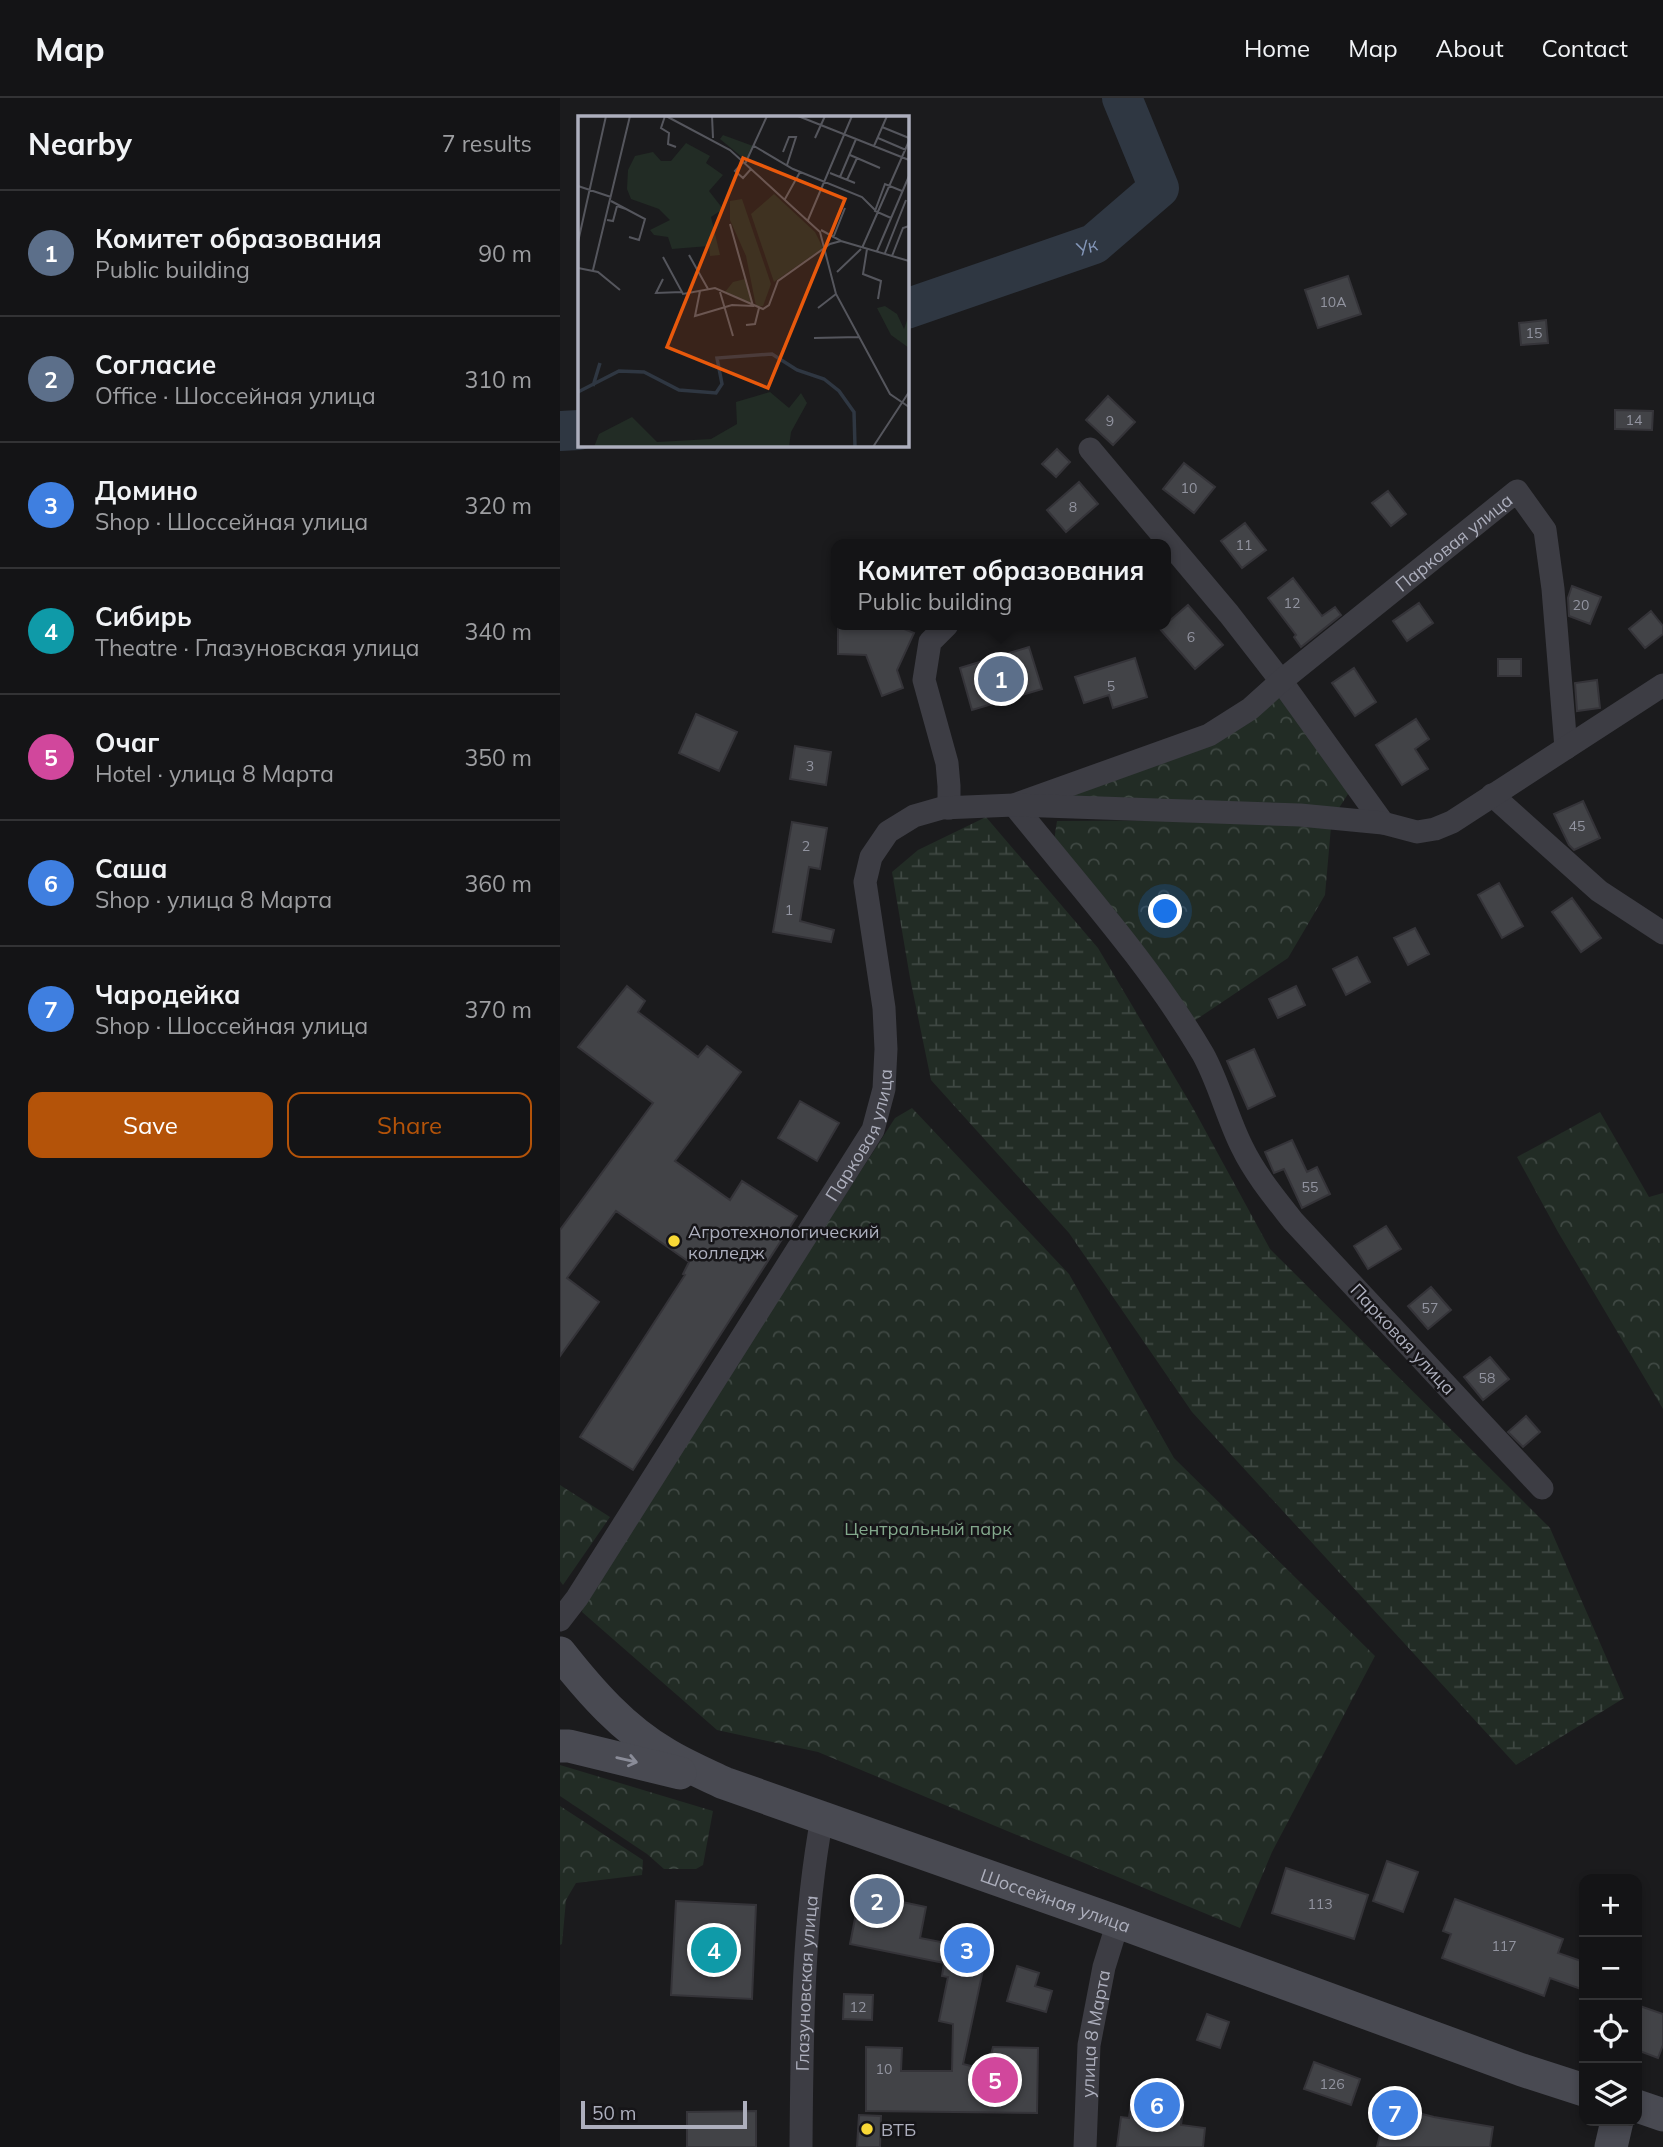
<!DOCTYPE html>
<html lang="en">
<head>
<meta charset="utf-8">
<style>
  :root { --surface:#141416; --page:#212123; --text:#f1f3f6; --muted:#9d9ea1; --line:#333335; --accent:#b45309 }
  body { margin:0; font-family:Mulish,sans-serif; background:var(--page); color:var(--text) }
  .controls { position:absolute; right:21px; bottom:21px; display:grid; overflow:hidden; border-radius:14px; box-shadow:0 4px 10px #0003 }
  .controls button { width:63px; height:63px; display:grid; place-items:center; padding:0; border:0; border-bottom:2px solid var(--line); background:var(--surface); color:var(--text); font:35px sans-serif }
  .scale { position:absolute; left:21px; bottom:18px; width:166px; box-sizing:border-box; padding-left:7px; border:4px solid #adafbd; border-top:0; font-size:19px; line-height:24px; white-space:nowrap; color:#adafbd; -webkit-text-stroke:5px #161518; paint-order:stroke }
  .you { position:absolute; left:606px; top:814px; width:24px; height:24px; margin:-18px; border:5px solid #fff; border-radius:50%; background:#1a73e8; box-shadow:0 0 0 10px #1a73e833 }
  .badge { display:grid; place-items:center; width:46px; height:46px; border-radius:50%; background:var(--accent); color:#fff; font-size:23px; font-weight:700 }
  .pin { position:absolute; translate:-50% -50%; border:4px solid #fff; box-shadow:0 2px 7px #0006 }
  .popup { position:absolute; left:271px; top:441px; width:340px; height:91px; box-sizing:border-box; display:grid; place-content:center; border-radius:14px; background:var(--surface); filter:drop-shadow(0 2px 5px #0005); font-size:23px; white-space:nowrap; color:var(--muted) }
  .popup b { font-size:26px; color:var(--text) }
  .popup::after { content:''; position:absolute; left:50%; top:100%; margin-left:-14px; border:14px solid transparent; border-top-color:var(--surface) }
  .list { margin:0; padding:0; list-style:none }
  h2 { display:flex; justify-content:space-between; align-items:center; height:91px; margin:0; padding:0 28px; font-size:30px }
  h2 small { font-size:23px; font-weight:400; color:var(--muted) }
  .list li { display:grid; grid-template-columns:46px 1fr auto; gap:21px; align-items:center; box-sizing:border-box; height:126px; padding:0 28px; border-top:2px solid var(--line) }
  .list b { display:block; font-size:26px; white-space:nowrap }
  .list p { margin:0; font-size:23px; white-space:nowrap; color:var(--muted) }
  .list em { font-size:23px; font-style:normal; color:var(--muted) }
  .actions { display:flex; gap:14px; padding:21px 28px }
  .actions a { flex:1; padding:16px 0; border:2px solid var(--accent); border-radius:14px; text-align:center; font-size:24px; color:var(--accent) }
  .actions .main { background:var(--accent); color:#fff }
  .icon { flex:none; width:38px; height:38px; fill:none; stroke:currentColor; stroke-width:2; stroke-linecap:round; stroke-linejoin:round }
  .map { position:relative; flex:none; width:1103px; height:2049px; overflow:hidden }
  header { display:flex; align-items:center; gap:42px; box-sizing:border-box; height:98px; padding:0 35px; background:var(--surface); border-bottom:2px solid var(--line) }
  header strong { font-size:33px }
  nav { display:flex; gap:38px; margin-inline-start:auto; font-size:24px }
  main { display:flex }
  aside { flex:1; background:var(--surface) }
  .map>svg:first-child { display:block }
  .forest { fill:url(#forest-crowns) }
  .wetland { fill:url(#wetland-marsh) }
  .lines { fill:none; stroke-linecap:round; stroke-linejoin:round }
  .river { stroke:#2f3742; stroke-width:40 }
  .building { fill:#424347; stroke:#353439; stroke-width:2 }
  .street { stroke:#3d3d44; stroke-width:23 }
  .secondary { stroke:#494a52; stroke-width:33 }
  .oneway { stroke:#8a8c98 }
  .poi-dot { fill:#f9d936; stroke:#161518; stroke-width:2.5 }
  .labels { text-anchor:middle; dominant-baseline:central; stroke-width:5; stroke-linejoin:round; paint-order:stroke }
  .number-label { font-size:14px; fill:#9294a0 }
  .street-label { font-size:18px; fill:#adafbd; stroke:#161518 }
  .poi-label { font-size:18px; fill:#adafbd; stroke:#161518; text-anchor:start }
  .park-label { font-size:18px; fill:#83a88c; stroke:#161518 }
  .water-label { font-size:19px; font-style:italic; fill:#8396b8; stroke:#161518 }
  .inset-river { fill:none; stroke:#2f3742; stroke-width:3.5 }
  .inset-road { fill:none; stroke:#55565d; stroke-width:2 }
  .view { fill:#e8590c; fill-opacity:0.15; stroke:#e8590c; stroke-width:3.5 }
  .inset-edge { fill:none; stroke:#adafbd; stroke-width:3.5 }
</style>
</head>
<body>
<header>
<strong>Map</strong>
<nav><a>Home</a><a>Map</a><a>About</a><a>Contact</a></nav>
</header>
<main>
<aside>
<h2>Nearby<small>7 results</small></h2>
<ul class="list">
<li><span class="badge" style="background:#5c6f8a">1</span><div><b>Комитет образования</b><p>Public building</p></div><em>90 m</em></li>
<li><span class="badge" style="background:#5c6f8a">2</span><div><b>Согласие</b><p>Office · Шоссейная улица</p></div><em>310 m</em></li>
<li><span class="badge" style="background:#3f7fe0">3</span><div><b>Домино</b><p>Shop · Шоссейная улица</p></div><em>320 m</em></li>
<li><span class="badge" style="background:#0f9aa8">4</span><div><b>Сибирь</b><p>Theatre · Глазуновская улица</p></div><em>340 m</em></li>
<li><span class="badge" style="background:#d1479c">5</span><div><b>Очаг</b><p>Hotel · улица 8 Марта</p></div><em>350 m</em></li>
<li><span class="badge" style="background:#3f7fe0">6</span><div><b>Саша</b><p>Shop · улица 8 Марта</p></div><em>360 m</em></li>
<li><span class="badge" style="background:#3f7fe0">7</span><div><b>Чародейка</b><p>Shop · Шоссейная улица</p></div><em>370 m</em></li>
</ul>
<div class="actions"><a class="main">Save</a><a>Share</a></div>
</aside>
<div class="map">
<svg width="1103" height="2049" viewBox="0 0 1103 2049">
  <defs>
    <pattern id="forest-crowns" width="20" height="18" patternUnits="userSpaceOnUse" patternTransform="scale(1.75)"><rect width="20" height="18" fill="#222c25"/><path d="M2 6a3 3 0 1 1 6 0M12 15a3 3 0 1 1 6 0" fill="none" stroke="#3f4843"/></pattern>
    <pattern id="wetland-marsh" width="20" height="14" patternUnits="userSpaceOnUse" patternTransform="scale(1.75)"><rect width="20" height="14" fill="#222c25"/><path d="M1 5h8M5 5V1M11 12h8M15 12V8" fill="none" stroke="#3f4843"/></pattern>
  </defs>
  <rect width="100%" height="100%" fill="#1b1b1d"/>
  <path class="forest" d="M721,593L790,693L777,713L504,700Z
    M655,722L771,729L765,797L728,860L631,925L493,749L497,723Z
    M352,1010L509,1176L614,1360L815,1558L712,1754L680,1830L258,1654L157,1632L22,1514L24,1502L335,1020Z
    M1040,1014L1089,1099L1103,1095V1311L998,1134L957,1059Z
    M0,1387L50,1419L3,1487L0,1483Z
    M0,1667L153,1713L143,1767L136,1771H104L87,1756L0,1698Z
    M0,1708L83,1762L82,1777L16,1785L6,1802L2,1846L0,1847Z"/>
  <path class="wetland" d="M426,719L538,850L633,1010L710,1151L990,1430L1064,1600L956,1667L632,1314L509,1135L371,982L350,880L332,774L358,752Z"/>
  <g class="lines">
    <g class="river">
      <path id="s1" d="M346,211L534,146L599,90L562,0"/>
      <path d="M0,333L19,332"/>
    </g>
  </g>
  <path class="building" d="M788,178L801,216L758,230L745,192Z
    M986,222L988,245L961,247L959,225Z
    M548,298L575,324L553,347L526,322Z
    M1055,312L1093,313L1092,332L1055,331Z
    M497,351L510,364L496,379L482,366Z
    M624,365L655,389L634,415L603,391Z
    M519,384L538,406L506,434L487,412Z
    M828,393L846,416L831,428L812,405Z
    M685,425L706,452L682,470L661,443Z
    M733,480L762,518L775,509L781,517L741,549L734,539L736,537L708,500Z
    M1012,488L1041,499L1030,526L1009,518L1008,500Z
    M859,505L873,525L847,543L833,523Z
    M628,507L663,547L635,571L600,531Z
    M1091,513L1103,528V536L1085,550L1069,531Z
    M278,527H335L354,535L337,572L343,590L322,598L306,557L278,556Z
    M469,549L482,591L412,612L400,570Z
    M575,560L587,599L553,610L549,597L524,605L515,579Z
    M938,561H961V578H938Z
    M794,570L816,604L795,618L772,585Z
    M1037,582L1040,610L1017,613L1015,585Z
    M136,616L177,634L159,673L119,655Z
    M856,621L869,641L855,651L868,671L842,687L816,647Z
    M235,648L271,654L266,687L230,681Z
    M1023,703L1040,740L1014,752L1009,747L994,716Z
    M232,724L267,730L260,771L249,769L240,823L274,832L271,844L213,834Z
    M939,785L963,828L942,840L918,797Z
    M1012,800L1041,840L1021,854L992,814Z
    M855,830L869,856L848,867L834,840Z
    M797,859L810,884L786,897L773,871Z
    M67,888L85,903L78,914L138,959L147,948L181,974L115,1063L170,1102L182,1083L237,1118L73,1372L20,1339L125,1177L123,1176L129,1164L56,1113L7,1180L39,1204L0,1258V1132L93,1005L18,949Z
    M736,888L745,907L718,920L709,901Z
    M694,951L715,998L688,1011L667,963Z
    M240,1003L279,1025L257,1063L218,1040Z
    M732,1042L747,1074L757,1069L770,1096L742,1110L724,1071L714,1075L705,1054Z
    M826,1128L841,1151L808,1171L794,1148Z
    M871,1189L891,1212L868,1231L848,1208Z
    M930,1259L949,1281L923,1302L904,1279Z
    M966,1318L980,1334L963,1349L948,1334Z
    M827,1763L858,1774L843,1814L813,1803Z
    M726,1770L808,1797L794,1841L712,1815Z
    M300,1795L366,1809L360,1840L427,1853L403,1966L427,1972L433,1949L478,1950L477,2015L306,2013V1949L342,1950L341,1973H392L393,1926L379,1923L388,1879L382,1878L384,1865L290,1846Z
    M895,1801L1003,1841L998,1855L1024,1864V1892L990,1880L984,1898L882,1860L891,1836L883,1833Z
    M116,1803L196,1807L192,1901L111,1897Z
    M457,1868L479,1875L475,1888L492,1893L486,1914L447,1903Z
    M284,1896L313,1897L312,1922L283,1921Z
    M1077,1907L1103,1916V1947L1098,1960L1077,1952Z
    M647,1916L669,1924L660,1950L637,1942Z
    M754,1964L800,1981L791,2007L744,1991Z
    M572,1998L624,2004L621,2027L645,2030L643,2049H557L561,2019L569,2020Z
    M827,2007L874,2019L933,2029L930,2049H817Z
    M196,2013V2049H127V2014Z
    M299,2017L321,2018L320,2049H297Z"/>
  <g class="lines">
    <g class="street">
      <path d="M530,351L669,516L721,583L823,725"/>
      <path d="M387,527L370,544L364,582L387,665L389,688V710"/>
      <path d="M932,697L1039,793L1103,835"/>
      <path id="s2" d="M982,1390L733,1123C715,1100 695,1076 682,1049C667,1019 659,985 643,956C590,866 519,788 454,707L649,637L690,611L721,583L957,393L985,432L993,491L1006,650"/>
      <path id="s3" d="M0,1522L17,1500L313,1032L324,991L326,951L324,910L305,784L311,759L328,734L354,718L382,710L454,707L740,717L823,725L857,734L875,731L892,724L1103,587"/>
      <path id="s4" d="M241,2049C242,1941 242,1827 262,1720"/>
      <path id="s5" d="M525,2049L529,1947L544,1869L558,1824"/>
    </g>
    <g class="secondary">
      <path id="s6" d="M0,1555C30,1593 63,1631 106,1656C124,1667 145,1676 164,1685L558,1824L962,1972L1024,1992"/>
      <path d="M0,1648H9L120,1675"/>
      <path d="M1077,2008L1103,2017"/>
      <path d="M1051,2049L1057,2023"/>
    </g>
  </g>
  <defs><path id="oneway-shaft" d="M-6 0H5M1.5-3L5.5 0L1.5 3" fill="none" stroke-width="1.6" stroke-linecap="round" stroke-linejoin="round" transform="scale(1.75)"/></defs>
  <use class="oneway" href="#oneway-shaft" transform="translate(67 1662) rotate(13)"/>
  <g class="poi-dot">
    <circle cx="114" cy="1143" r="7"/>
    <circle cx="307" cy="2031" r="7"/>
  </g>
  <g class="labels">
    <g class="number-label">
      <text x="773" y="204">10А</text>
      <text x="974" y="235">15</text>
      <text x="1074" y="322">14</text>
      <text x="550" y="323">9</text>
      <text x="629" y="390">10</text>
      <text x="513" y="409">8</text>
      <text x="684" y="447">11</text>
      <text x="732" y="505">12</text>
      <text x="1021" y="507">20</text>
      <text x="631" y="539">6</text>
      <text x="551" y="588">5</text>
      <text x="250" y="668">3</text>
      <text x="1017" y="728">45</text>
      <text x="246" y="748">2</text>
      <text x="229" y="812">1</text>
      <text x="750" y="1089">55</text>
      <text x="870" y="1210">57</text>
      <text x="927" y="1280">58</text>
      <text x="760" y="1806">113</text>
      <text x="944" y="1848">117</text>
      <text x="298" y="1909">12</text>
      <text x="324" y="1971">10</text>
      <text x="772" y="1986">126</text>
    </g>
    <g class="street-label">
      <text stroke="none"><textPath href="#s2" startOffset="1388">Парковая улица</textPath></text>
      <text stroke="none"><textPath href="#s3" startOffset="572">Парковая улица</textPath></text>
      <text transform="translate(843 1241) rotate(47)">Парковая улица</text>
      <text stroke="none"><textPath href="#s6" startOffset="564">Шоссейная улица</textPath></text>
      <text stroke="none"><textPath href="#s4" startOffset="164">Глазуновская улица</textPath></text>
      <text stroke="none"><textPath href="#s5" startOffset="114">улица 8 Марта</textPath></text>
    </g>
    <g class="poi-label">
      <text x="128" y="1133">Агротехнологический<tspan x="128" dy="21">колледж</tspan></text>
      <text x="321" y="2031">ВТБ</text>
    </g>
    <g class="park-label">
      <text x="368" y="1430">Центральный парк</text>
    </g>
    <g class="water-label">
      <text stroke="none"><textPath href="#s1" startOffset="191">Ук</textPath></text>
    </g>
  </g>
  <g transform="translate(18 18)">
    <rect width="331" height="331" fill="#1b1b1d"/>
    <path d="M145,19L175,30L170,41L165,42L142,23ZM108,27L132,40L128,47L145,59L131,75L145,93L133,101L142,139L132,140L131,130L94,133L90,121L76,119L72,114L92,104L81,93L53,83L49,73L50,54L57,40L75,36L83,45H93ZM196,78L237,116L245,132L196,166L173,98ZM167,163L173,185L171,187L147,176L155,166ZM192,276L211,292L223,277L229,287L213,316L211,331H16L21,318L54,301L79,326L133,323L159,308L158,286Z" fill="#222c25"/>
    <path d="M164,83L193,168L185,190H178L168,140L152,104V85ZM307,190L319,198L326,213L331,199V232L313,219L299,192Z" fill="#222c25"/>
    <path class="inset-river" d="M15,270L22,247M0,276L41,255L66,256L101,274L138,277L144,268L139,242L194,238L219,254L246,263L261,275L276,296L277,331"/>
    <path class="inset-road" d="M87,0L83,12L91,17L90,28L98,31M88,0L152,34L242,116L258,178L312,278L331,291M134,0L135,22M220,0L331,44M304,11L331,22M237,22L247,0M300,22L328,34M176,30L215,53L284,81L297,94M296,30L309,0M205,36L211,21H218L209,49M272,39L302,52M165,46L157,55L165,62L173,53M167,48L189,0M252,57L277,67M262,61L278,23M269,64L279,42M0,70L33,81M207,83L222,56M33,85L67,103L61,124L51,121M313,102L297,95L307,68L324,75M29,104L35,105L39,90L48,93M230,104L274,0M243,114L263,125L331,145M255,122L267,92M0,126L28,0M284,132L331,25M289,133L285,158L303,165L300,183M299,135L331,60M307,137L328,84M111,139L130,173M314,140L325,112L331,110M85,141L105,178L137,172L185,193L191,189L200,165L252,128L263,125M0,152L20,156L42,174M15,154L52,0M259,156L283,133M85,163L78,177L104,176M122,175L117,200L154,189L175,190L152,108M142,176L155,220M240,192L258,178M168,209L177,208L181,192M236,222L281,221M295,331L331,276"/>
    <path class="view" d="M165,42L267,83L190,272L89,231Z"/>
    <rect width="331" height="331" class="inset-edge"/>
  </g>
</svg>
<div class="controls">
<button>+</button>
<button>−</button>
<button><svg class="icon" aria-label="locate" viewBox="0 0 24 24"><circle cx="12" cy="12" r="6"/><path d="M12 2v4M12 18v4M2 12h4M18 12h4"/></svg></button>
<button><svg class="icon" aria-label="layers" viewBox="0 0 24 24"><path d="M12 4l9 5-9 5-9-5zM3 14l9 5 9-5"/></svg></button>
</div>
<div class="scale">50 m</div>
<div class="you"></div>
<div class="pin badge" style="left:441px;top:581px;background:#5c6f8a">1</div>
<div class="popup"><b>Комитет образования</b>Public building</div>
<div class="pin badge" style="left:317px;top:1803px;background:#5c6f8a">2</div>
<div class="pin badge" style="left:407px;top:1852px;background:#3f7fe0">3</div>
<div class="pin badge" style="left:154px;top:1852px;background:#0f9aa8">4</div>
<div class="pin badge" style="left:435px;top:1982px;background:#d1479c">5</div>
<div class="pin badge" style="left:597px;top:2007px;background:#3f7fe0">6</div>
<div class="pin badge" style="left:835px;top:2015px;background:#3f7fe0">7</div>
</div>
</main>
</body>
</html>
